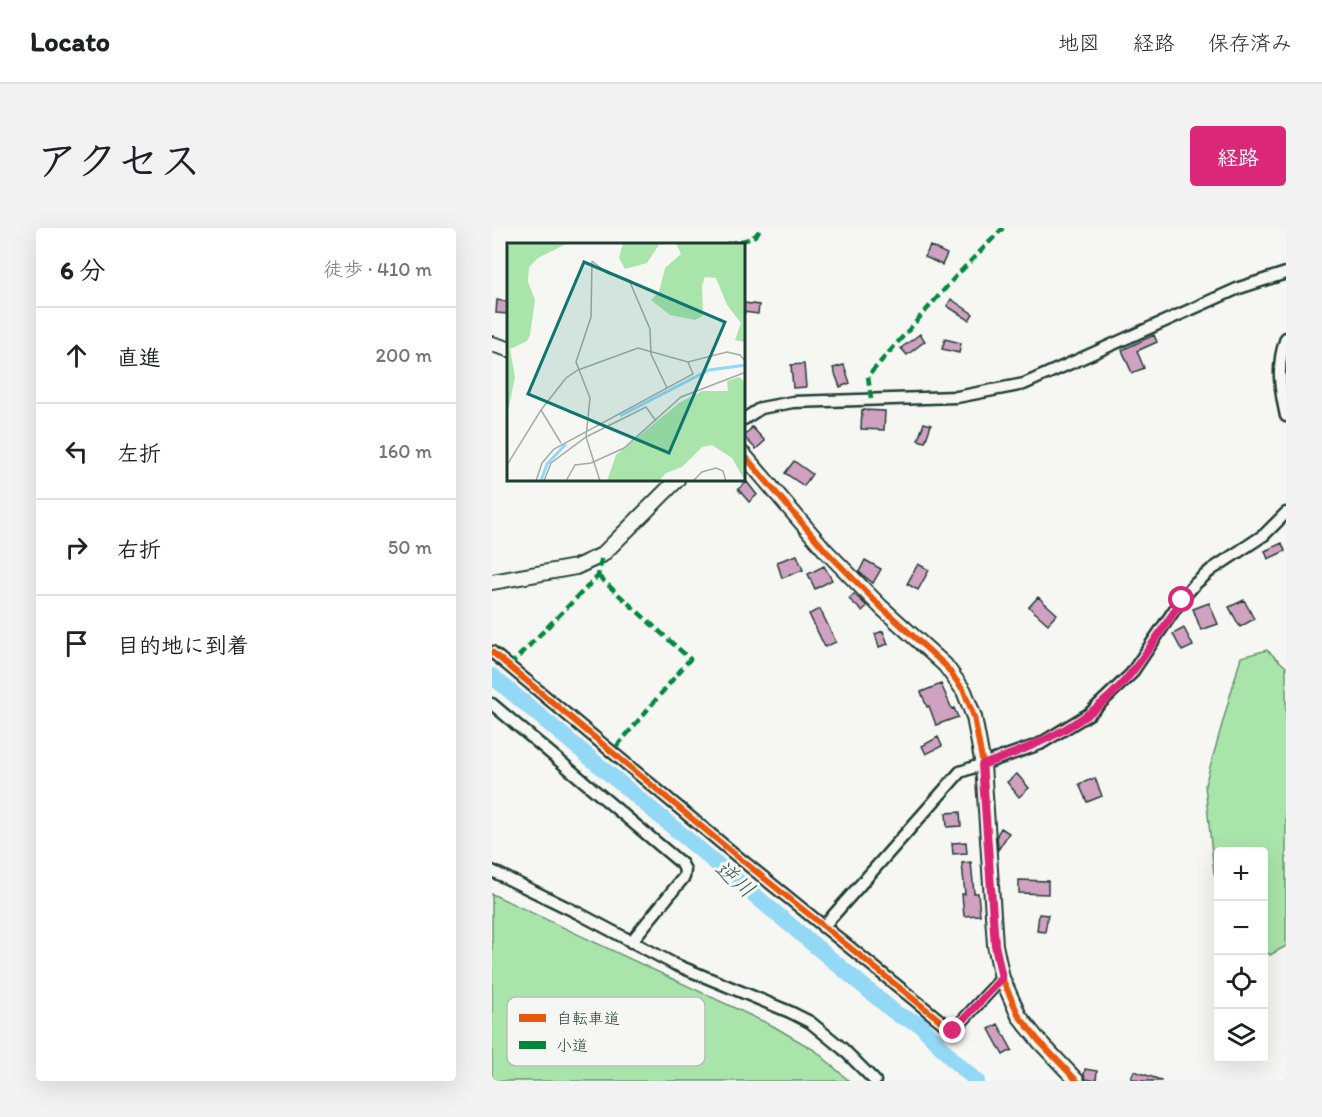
<!DOCTYPE html>
<html lang="ja">
<head>
<meta charset="utf-8">
<style>
  :root { --surface:#fff; --page:#f2f2f2; --text:#202124; --muted:#757577; --line:#e0e0e0; --accent:#db2777 }
  body { margin:0; font-family:Itim,"Klee One",sans-serif; background:var(--page); color:var(--text) }
  .controls { position:absolute; right:18px; bottom:18px; display:grid; overflow:hidden; border-radius:6px; box-shadow:0 6px 24px #0002 }
  .controls button { width:54px; height:54px; display:grid; place-items:center; padding:0; border:0; border-bottom:2px solid var(--line); background:var(--surface); color:var(--text); font:30px sans-serif }
  .stop { position:absolute; width:18px; height:18px; margin:-14px; border:4px solid #db2777; border-radius:50%; background:#fff }
  .stop.end { background:#db2777; border-color:#fff; box-shadow:0 2px 6px #0008 }
  .list { margin:0; padding:0; list-style:none }
  h2 { display:flex; justify-content:space-between; align-items:center; height:78px; margin:0; padding:0 24px; font-size:26px }
  h2 small { font-size:20px; font-weight:400; color:var(--muted) }
  .list li { display:grid; grid-template-columns:39px 1fr auto; gap:18px; align-items:center; box-sizing:border-box; height:96px; padding:0 24px; border-top:2px solid var(--line) }
  .list b { display:block; font-size:22px; white-space:nowrap }
  .list em { font-size:20px; font-style:normal; color:var(--muted) }
  .icon { flex:none; width:33px; height:33px; fill:none; stroke:currentColor; stroke-width:2; stroke-linecap:round; stroke-linejoin:round }
  .map { position:relative; flex:none; width:794px; height:853px; overflow:hidden; border-radius:6px }
  header { display:flex; align-items:center; gap:36px; box-sizing:border-box; height:84px; padding:0 30px; background:var(--surface); border-bottom:2px solid var(--line) }
  header strong { font-size:28px }
  nav { display:flex; gap:33px; margin-inline-start:auto; font-size:21px }
  .intro { display:flex; align-items:center; justify-content:space-between; box-sizing:border-box; height:144px; padding:0 36px }
  h1 { margin:0; font-size:42px }
  .button { padding:15px 27px; border-radius:6px; background:var(--accent); color:#fff; font-size:21px; font-weight:700 }
  main { display:flex; gap:36px; padding:0 36px }
  aside { flex:1; background:var(--surface); border-radius:6px; box-shadow:0 6px 24px #0002 }
  .map>svg:first-child { display:block }
  .green { fill:#a9e5ab; stroke:#649170; stroke-width:1.5 }
  .lines { fill:none; stroke-linecap:round; stroke-linejoin:round }
  .river { stroke:#93d8f5; stroke-width:16 }
  .building { fill:#d0a1c1; stroke:#1f3d34; stroke-width:1.5 }
  .street-casing { stroke:#1f3d34; stroke-width:15 }
  .secondary-casing { stroke:#1f3d34; stroke-width:18 }
  .street { stroke:#f6f6f2; stroke-width:10 }
  .secondary { stroke:#f6f6f2; stroke-width:14 }
  .quiet { stroke:#00873e; stroke-width:4.5; stroke-dasharray:9 4.5; stroke-linecap:butt }
  .cycleway-casing { stroke:#f6f6f2; stroke-width:10 }
  .cycleway { stroke:#e8590c; stroke-width:6 }
  .route { stroke:#db2777; stroke-width:8 }
  .labels { text-anchor:middle; dominant-baseline:central; stroke-width:6; stroke-linejoin:round; paint-order:stroke }
  .water-label { font-size:22px; font-style:italic; fill:#365c5b; stroke:#f6f6f2 }
  .inset-river { fill:none; stroke:#93d8f5; stroke-width:3 }
  .inset-road { fill:none; stroke:#a0aca6; stroke-width:1.5 }
  .view { fill:#0f766e; fill-opacity:0.15; stroke:#0f766e; stroke-width:3 }
  .inset-edge { fill:none; stroke:#1f3d34; stroke-width:3 }
  .key { fill:#f6f6f2; stroke:#b6beb9; stroke-width:1.5 }
  .key-label { font-size:16px; fill:#1f3d34 }
</style>
</head>
<body>
<header>
<strong>Locato</strong>
<nav><a>地図</a><a>経路</a><a>保存済み</a></nav>
</header>
<div class="intro"><h1>アクセス</h1><a class="button">経路</a></div>
<main>
<aside>
<h2>6 分<small>徒歩 · 410 m</small></h2>
<ul class="list">
<li><svg class="icon" aria-label="ahead" viewBox="0 0 24 24"><path d="M12 20V5M6 11l6-6 6 6"/></svg><div><b>直進</b></div><em>200 m</em></li>
<li><svg class="icon" aria-label="left" viewBox="0 0 24 24"><path d="M17 20v-9H6M10 6l-5 5 5 5"/></svg><div><b>左折</b></div><em>160 m</em></li>
<li><svg class="icon" aria-label="right" viewBox="0 0 24 24"><path d="M7 20v-9h11M14 6l5 5-5 5"/></svg><div><b>右折</b></div><em>50 m</em></li>
<li><svg class="icon" aria-label="arrive" viewBox="0 0 24 24"><path d="M6 21V4h12l-3 4 3 4H6"/></svg><div><b>目的地に到着</b></div></li>
</ul>
</aside>
<div class="map">
<svg width="794" height="853" viewBox="0 0 794 853">
  <rect width="100%" height="100%" fill="#f6f6f2"/>
  <filter id="ink" filterUnits="userSpaceOnUse"><feTurbulence type="fractalNoise" baseFrequency=".0167" numOctaves="2"/><feDisplacementMap in="SourceGraphic" scale="12" xChannelSelector="R" yChannelSelector="G"/><feConvolveMatrix kernelMatrix="1 2 1 2 8 2 1 2 1" color-interpolation-filters="sRGB"/></filter>
  <g filter="url(#ink)">
    <path class="green" d="M775,422L794,439V718L778,727L772,721V624H726V656L722,645L713,557L749,429Z
      M0,666L281,798L324,823L357,853H0Z"/>
    <g class="lines">
      <path class="river" d="M0,448L406,787L428,796L463,834L485,853"/>
    </g>
    <path class="building" d="M438,18L455,26L450,37L433,29Z
      M459,71L481,86L477,92L455,78Z
      M5,72L16,74V86L4,85Z
      M252,75L267,77L266,86L252,84Z
      M428,106L433,113L415,127L409,120Z
      M662,107L665,114L645,123L652,140L640,145L630,122Z
      M453,111L469,115L467,125L450,121Z
      M312,136L314,159L301,160L299,137Z
      M352,137L358,155L348,159L341,140Z
      M370,182L393,183L392,202L369,201Z
      M432,195L439,197L433,214L426,212Z
      M260,199L273,213L264,221L252,209Z
      M302,233L320,246L312,258L293,245Z
      M255,254L265,267L257,274L246,261Z
      M790,315L793,323L776,331L773,323Z
      M305,327L311,342L290,350L285,334Z
      M373,332L389,341L381,355L367,344Z
      M426,336L437,342L426,362L415,356Z
      M332,338L340,352L323,361L316,346Z
      M362,366L375,378L370,383L357,371Z
      M546,369L565,386L556,396L537,379Z
      M752,372L762,391L748,399L737,379Z
      M717,375L726,396L709,402L701,381Z
      M328,381L344,414L333,419L317,386Z
      M692,400L701,418L690,423L681,406Z
      M391,403L396,416L387,419L383,406Z
      M449,456L460,481L462,480L466,489L444,497L437,478L435,479L429,464Z
      M446,509L450,518L434,526L430,518Z
      M525,546L537,560L527,569L515,554Z
      M603,550L610,568L595,574L587,556Z
      M468,584L469,598L455,599L454,585Z
      M509,600L517,605L506,622L505,607Z
      M474,614L475,625L461,626L460,615Z
      M479,634L482,665H486L488,687L472,688L470,666H473L470,635Z
      M527,652L556,653V666L527,665Z
      M547,686L556,687L553,704L545,703Z
      M506,796L520,822L511,827L497,801Z
      M593,841L605,843L604,853L594,851L592,847Z
      M642,843L669,852V853H647L639,850Z"/>
    <g class="lines">
      <defs>
        <path id="street" d="M794,110C784,137 788,161 794,188
          M252,191L269,180L301,174L465,169L532,156L747,60L794,45
          M0,424L246,629L461,803L510,750
          M0,476L190,636L193,642L192,649L139,714
          M0,643L86,685L182,736L298,784L318,794L350,820L383,853
          M331,699L468,544L548,516L597,486L639,446L689,372L703,356L719,342L772,307L794,285"/>
        <path id="secondary" d="M0,116L16,121
          M252,227L333,322L389,379L453,437L472,463L482,489L491,537L503,717L510,750L527,788L547,813L585,853
          M0,354L84,339L110,327L185,252"/>
      </defs>
      <use href="#street" class="street-casing"/>
      <use href="#secondary" class="secondary-casing"/>
      <use href="#street" class="street"/>
      <use href="#secondary" class="secondary"/>
      <path class="quiet" d="M235,16C246,13 265,13 268,0
        M379,171L376,148L466,46L511,0
        M106,348L198,431L120,524
        M17,438L106,348L110,327"/>
      <defs>
        <path id="cycleway" d="M252,227L333,322L389,379L453,437L472,463L482,489L491,537L503,717L510,750L527,788L547,813L585,853
          M0,424L246,629L461,803L510,750"/>
      </defs>
      <use href="#cycleway" class="cycleway-casing"/>
      <use href="#cycleway" class="cycleway"/>
    </g>
  </g>
  <g class="lines" filter="url(#ink)">
    <path class="route" d="M461,803L510,750L503,717L490,537C548,517 602,493 640,444C658,421 674,396 690,372"/>
  </g>
  <g class="labels">
    <g class="water-label">
      <text transform="translate(243 651) rotate(40)">逆川</text>
    </g>
  </g>
  <g transform="translate(15 15)">
    <rect width="238" height="238" fill="#f6f6f2"/>
    <path d="M0,0H61L31,15L22,24L21,39L28,57L23,92L20,98L3,106L8,134L0,173ZM116,0H153L140,20L118,26L112,15ZM169,0H238V99L228,97L234,80L220,62L209,35L198,34L195,42L196,73L188,77L163,72L144,57L152,49L158,25L174,11ZM232,134L238,139V238L225,215L205,202L195,204L175,224L159,230L152,238H100L109,212L172,160L195,148H221L220,138Z" fill="#a9e5ab"/>
    <path class="inset-river" d="M113,173L202,127L239,122M34,238L40,221L59,201"/>
    <path class="inset-road" d="M85,18L84,74L69,119L83,155L79,194L93,238M85,18L100,30L122,37L143,86L144,111L160,145M34,167L54,200M0,222L34,167L59,135L71,127L131,105L181,119L220,109L233,112L239,119M29,238L35,220L47,206L186,131L181,119M37,238L44,220L79,194L139,164L149,178M59,238L68,222L84,220L117,205L174,154L239,129M186,238L195,229L209,225L216,228L219,238"/>
    <path class="view" d="M77,19L218,79L162,210L21,151Z"/>
    <rect width="238" height="238" class="inset-edge"/>
  </g>
  <rect x="15" y="769" width="198" height="69" rx="9" class="key"/>
  <rect x="27" y="786" width="27" height="8" fill="#e8590c"/>
  <rect x="27" y="813" width="27" height="8" fill="#00873e"/>
  <g class="key-label">
    <text x="64" y="796">自転車道</text>
    <text x="64" y="823">小道</text>
  </g>
</svg>
<div class="controls">
<button>+</button>
<button>−</button>
<button><svg class="icon" aria-label="locate" viewBox="0 0 24 24"><circle cx="12" cy="12" r="6"/><path d="M12 2v4M12 18v4M2 12h4M18 12h4"/></svg></button>
<button><svg class="icon" aria-label="layers" viewBox="0 0 24 24"><path d="M12 4l9 5-9 5-9-5zM3 14l9 5 9-5"/></svg></button>
</div>
<div class="stop" style="left:690px;top:372px"></div>
<div class="stop end" style="left:461px;top:803px"></div>
</div>
</main>
</body>
</html>
